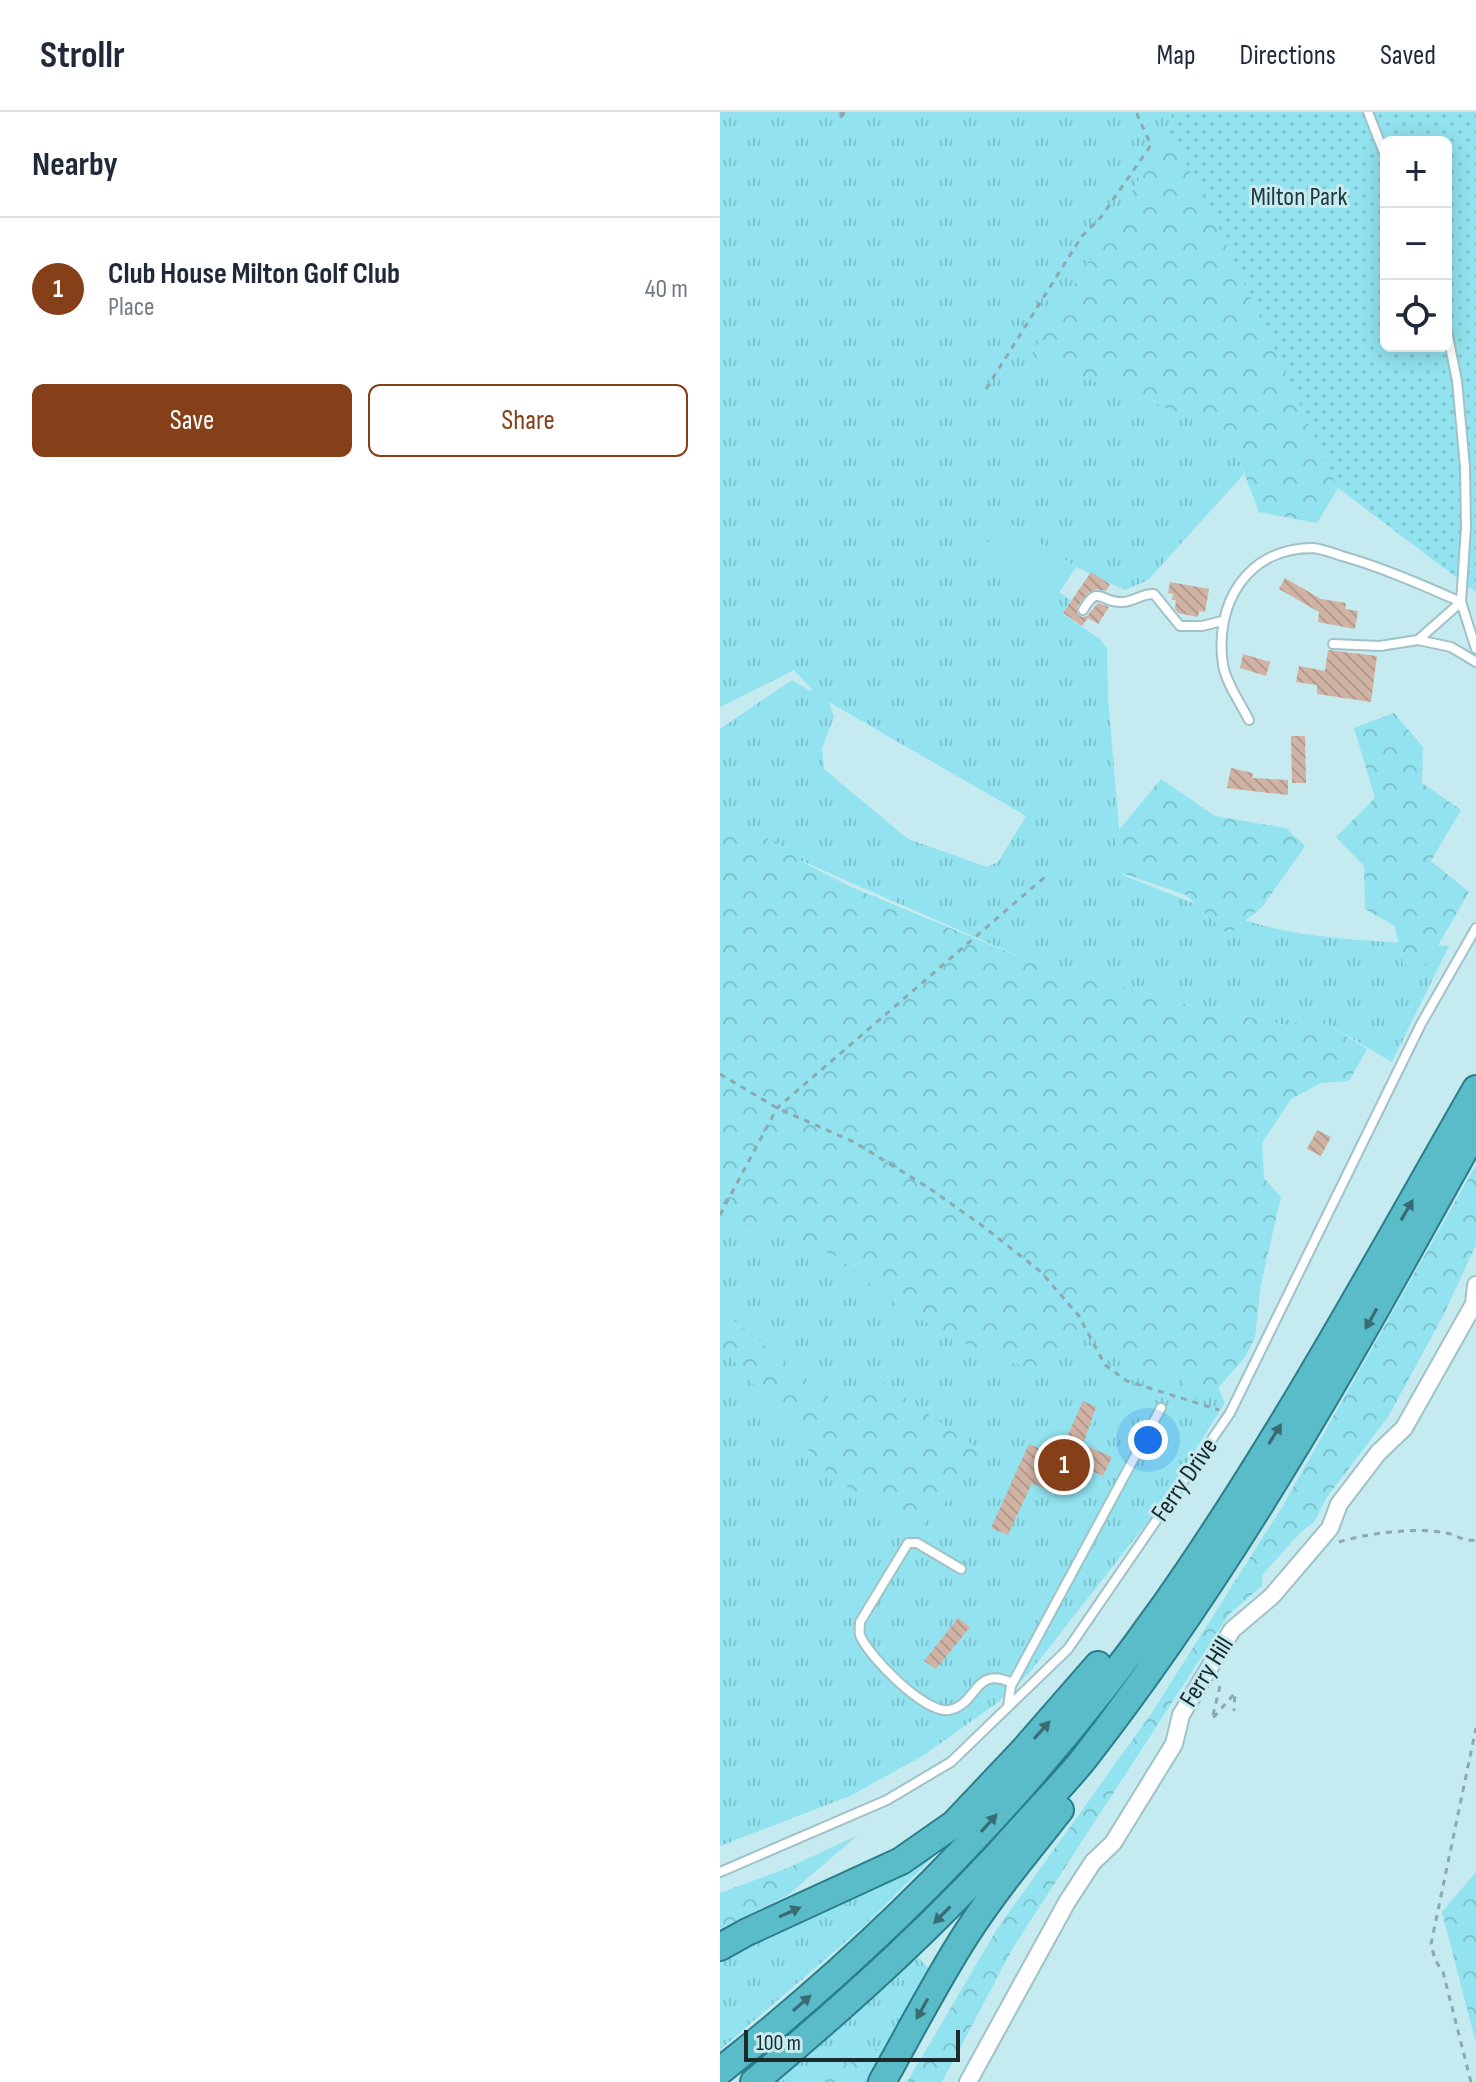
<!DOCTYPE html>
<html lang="en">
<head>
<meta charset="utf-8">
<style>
  :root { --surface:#fff; --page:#f6f6f7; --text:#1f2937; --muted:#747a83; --line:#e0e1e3; --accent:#853f19 }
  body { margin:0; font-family:"Sofia Sans Condensed",sans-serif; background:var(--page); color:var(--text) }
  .controls { position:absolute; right:24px; top:24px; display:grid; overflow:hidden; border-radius:12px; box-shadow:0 4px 20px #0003 }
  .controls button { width:72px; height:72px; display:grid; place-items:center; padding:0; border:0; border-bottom:2px solid var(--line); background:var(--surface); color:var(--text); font:40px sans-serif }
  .scale { position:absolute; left:24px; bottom:20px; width:216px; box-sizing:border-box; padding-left:8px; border:4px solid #1c2a2c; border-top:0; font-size:22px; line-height:28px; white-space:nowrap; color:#1c2a2c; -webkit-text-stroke:6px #c5eaef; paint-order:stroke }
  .you { position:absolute; left:428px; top:1328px; width:28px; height:28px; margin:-20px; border:6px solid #fff; border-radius:50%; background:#1a73e8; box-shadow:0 0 0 12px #1a73e833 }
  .badge { display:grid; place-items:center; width:52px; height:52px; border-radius:50%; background:var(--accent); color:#fff; font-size:26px; font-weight:700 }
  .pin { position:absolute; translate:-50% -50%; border:4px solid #fff; box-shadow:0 2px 8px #0006 }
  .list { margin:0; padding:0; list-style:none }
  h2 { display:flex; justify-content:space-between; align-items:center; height:104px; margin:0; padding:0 32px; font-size:34px }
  h2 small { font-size:26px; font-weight:400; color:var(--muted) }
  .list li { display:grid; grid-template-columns:52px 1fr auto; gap:24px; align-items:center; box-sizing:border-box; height:144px; padding:0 32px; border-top:2px solid var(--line) }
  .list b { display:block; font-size:30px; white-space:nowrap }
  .list p { margin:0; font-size:26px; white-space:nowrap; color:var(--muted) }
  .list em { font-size:26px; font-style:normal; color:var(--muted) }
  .actions { display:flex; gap:16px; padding:24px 32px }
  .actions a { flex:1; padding:18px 0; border:2px solid var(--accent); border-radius:12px; text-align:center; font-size:28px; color:var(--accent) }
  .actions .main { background:var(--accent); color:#fff }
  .icon { flex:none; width:44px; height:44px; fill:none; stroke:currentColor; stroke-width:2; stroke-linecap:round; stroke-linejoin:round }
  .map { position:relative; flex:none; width:756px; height:1970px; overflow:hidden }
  header { display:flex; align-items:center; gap:48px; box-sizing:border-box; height:112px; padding:0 40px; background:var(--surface); border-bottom:2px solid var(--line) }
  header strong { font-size:38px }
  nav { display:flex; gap:44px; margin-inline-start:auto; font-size:28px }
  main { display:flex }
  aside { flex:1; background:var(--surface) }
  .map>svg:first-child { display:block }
  .grass { fill:url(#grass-tufts); fill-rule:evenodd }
  .forest { fill:url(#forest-crowns) }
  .garden { fill:url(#garden-dots); fill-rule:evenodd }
  .pitch { fill:#92e3ef }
  .building { fill:url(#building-back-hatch) }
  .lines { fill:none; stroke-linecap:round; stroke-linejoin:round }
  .service-casing { stroke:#9fc2c8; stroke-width:12 }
  .minor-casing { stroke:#9fc2c8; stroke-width:20 }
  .trunk-casing { stroke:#2a7e89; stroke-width:30 }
  .path { stroke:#8ca9ad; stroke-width:3; stroke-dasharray:6 6; stroke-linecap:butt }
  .service { stroke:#fff; stroke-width:8 }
  .minor { stroke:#fff; stroke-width:16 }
  .trunk { stroke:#5abcc8; stroke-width:26 }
  .oneway { fill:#386c72 }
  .labels { text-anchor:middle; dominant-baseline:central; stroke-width:6; stroke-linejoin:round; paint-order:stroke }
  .park-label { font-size:26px; fill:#223a3e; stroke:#c5eaef }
  .street-label { font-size:26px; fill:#1c2a2c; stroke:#c5eaef }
</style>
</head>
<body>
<header>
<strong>Strollr</strong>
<nav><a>Map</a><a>Directions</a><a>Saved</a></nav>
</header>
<main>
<aside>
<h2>Nearby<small></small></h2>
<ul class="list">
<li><span class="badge">1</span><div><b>Club House Milton Golf Club</b><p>Place</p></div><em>40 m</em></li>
</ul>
<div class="actions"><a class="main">Save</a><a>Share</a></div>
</aside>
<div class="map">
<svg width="756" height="1970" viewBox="0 0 756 1970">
  <defs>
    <pattern id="grass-tufts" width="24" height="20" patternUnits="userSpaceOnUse" patternTransform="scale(2)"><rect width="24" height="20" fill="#92e3ef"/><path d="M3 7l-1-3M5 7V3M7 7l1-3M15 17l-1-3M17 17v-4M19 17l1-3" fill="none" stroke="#7dc3cd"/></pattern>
    <pattern id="forest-crowns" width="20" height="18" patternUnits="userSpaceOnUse" patternTransform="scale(2)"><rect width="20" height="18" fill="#92e3ef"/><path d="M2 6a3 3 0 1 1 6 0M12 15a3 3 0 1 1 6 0" fill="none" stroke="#7dc3cd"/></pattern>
    <pattern id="garden-dots" width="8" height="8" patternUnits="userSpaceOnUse" patternTransform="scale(2)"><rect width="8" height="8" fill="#92e3ef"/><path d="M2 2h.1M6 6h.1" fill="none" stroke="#7dc3cd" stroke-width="1.8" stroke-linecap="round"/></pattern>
    <pattern id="building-back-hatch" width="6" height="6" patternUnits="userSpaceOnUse" patternTransform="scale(2)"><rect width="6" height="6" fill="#d0b3a5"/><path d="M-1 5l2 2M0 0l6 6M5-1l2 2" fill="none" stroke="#b29a8e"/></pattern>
  </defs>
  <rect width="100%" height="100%" fill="#c5eaef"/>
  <path class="grass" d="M0,0H452L449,19L390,115L508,319L524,362L428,468L405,478L356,455L284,407L333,490L339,480L351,488L343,502L380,527L387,536L388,585L403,763C451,782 499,803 549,815C607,829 669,829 729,834L672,950L597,906L566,913L465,892L300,845L0,713V617L72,568L90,579L92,577L74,558L0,595ZM109,590L306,704L278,750L267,755L188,727L104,657L102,636L114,605Z
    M0,907L458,1185L505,1291L437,1398L310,1560L277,1591L204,1643L130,1684L0,1734Z
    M234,1724L144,1814L0,1938V1847Z
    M198,1845L212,1860L168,1931L90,1970H51Z"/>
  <path class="forest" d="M452,0H531L497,112L618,376L597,411L539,400L508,319L310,245L449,19Z
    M674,601L703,635L702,671L741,698L711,749L749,780L706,854L683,853L675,814L645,797L644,754L616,725L655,686L634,616Z
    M441,667L495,704L566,716L585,734L542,795L508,823L466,783L399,760L394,724Z
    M0,709L57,730L86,752L129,774L300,845L465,892L566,913L597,906L647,937L629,969L601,971L571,987L542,1031L544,1066L561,1085L541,1172L535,1225L526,1244L498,1276L477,1289L459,1265L397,1248L375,1223L344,1232L322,1261L289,1250L231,1225L182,1197L114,1143L26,1112L0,1096Z
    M756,1053V1133L723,1204L668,1305L607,1385L594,1410L580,1421L543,1462L542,1474L510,1501L294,1834L222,1970H187L277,1817L431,1602L562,1395Z
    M0,1197L117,1292L164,1271L260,1338L233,1382L200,1416L112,1366L0,1232Z
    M138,1723L68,1783L0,1817V1781L70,1755Z
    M756,1760V1931L722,1800Z
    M168,1931L147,1970H90Z"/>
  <path class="garden" d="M452,0H756V480L618,376L497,112L449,19ZM666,30H726V234H666Z"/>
  <path class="pitch" d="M284,407L356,455L333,490L260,442Z"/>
  <path class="building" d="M371,460L390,472L386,479L377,477L368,481L357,495V502L362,505L367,504L378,491L389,495L378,512L368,506L362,514L343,501Z
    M565,466L601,487L626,491L625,497L638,499L635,517L598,510L599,500L559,477Z
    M450,470L489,477L485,500L479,499L478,505L458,501L455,496L456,488H452L453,482L448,481Z
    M608,538L657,544L651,590L597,582V573L576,570L579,554L605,559Z
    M523,542L550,550L546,564L520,556Z
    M571,624H585L586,671H572Z
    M511,656L533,661L532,666L568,668V683L507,676Z
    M597,1018L611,1025L601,1044L587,1037Z
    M363,1289L376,1295L363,1332L392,1345L383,1364L370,1358L363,1373L345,1365L337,1382L312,1371L288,1423L271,1416L309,1332L338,1345Z
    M238,1506L250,1515L216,1557L204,1549Z"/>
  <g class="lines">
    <defs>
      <path id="service" d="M648,0L666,46
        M726,214L737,269L745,355L746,415L741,490L756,537
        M363,498C379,471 380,491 402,490C414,490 422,481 434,482L460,514H482L502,509
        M613,532L660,534L698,528L731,535L756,550
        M529,608C521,592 506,571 503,553C494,493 526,436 593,436C602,437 613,441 622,444C664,456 702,473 741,490L698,528
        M241,1457L197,1431H188L140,1510C140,1515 139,1518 140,1523C148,1544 205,1602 229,1598C259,1592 253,1553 292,1571
        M288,1595L291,1574L441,1296
        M0,1760L167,1688L231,1650L348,1537L510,1301L701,912L756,816"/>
      <path id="minor" d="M248,1970L347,1790L373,1750L393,1731L454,1632L461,1603L512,1518L552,1484L610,1416L619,1392L658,1341L684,1316L754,1192L756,1173"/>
      <path id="trunk" d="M0,1835L27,1820L181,1749L234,1712L303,1639L378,1553
        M0,1959C170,1825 320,1670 445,1493C560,1329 656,1151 756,977
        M34,1970C132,1888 226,1803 310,1707C329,1686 349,1666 366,1644C518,1449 637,1232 756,1017
        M162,1970C190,1920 216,1869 247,1821C275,1778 308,1738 340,1698"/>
    </defs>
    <use href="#service" class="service-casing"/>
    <use href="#minor" class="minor-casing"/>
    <use href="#trunk" class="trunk-casing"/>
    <path class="path" d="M121,0V8L124,0
      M266,277L362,124L381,105L431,33L416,0
      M0,962L57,996L134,1030L209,1076L264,1115L321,1160L359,1204L385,1253L407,1269L499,1298
      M0,1103L57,996L326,764
      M619,1430C647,1421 698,1415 726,1421C738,1423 743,1430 756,1428
      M500,1574L492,1607L515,1581L514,1599
      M751,1970L723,1860L715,1848L711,1832L756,1616"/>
    <use href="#service" class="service"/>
    <use href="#minor" class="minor"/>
    <use href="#trunk" class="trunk"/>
  </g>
  <defs><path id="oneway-solid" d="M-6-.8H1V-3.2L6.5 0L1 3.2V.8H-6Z" transform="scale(2)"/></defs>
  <g class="oneway">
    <use href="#oneway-solid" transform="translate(687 1098) rotate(-60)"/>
    <use href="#oneway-solid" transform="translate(651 1207) rotate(119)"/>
    <use href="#oneway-solid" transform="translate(555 1322) rotate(-58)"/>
    <use href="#oneway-solid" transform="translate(322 1618) rotate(-48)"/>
    <use href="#oneway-solid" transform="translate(269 1711) rotate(-48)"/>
    <use href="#oneway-solid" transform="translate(70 1800) rotate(-24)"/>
    <use href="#oneway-solid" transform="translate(222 1803) rotate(134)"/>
    <use href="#oneway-solid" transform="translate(82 1891) rotate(-41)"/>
    <use href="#oneway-solid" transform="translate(202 1897) rotate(119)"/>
  </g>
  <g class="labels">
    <g class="park-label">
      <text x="579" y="85">Milton Park</text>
    </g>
    <g class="street-label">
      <text transform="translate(465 1368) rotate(-55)">Ferry Drive</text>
      <text transform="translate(487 1560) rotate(-58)">Ferry Hill</text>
    </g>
  </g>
</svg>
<div class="controls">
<button>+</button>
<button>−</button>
<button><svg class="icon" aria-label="locate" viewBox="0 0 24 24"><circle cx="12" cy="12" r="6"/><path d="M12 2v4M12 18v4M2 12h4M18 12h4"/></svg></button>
</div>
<div class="scale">100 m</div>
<div class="you"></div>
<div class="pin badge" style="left:344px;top:1353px">1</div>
</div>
</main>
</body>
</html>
